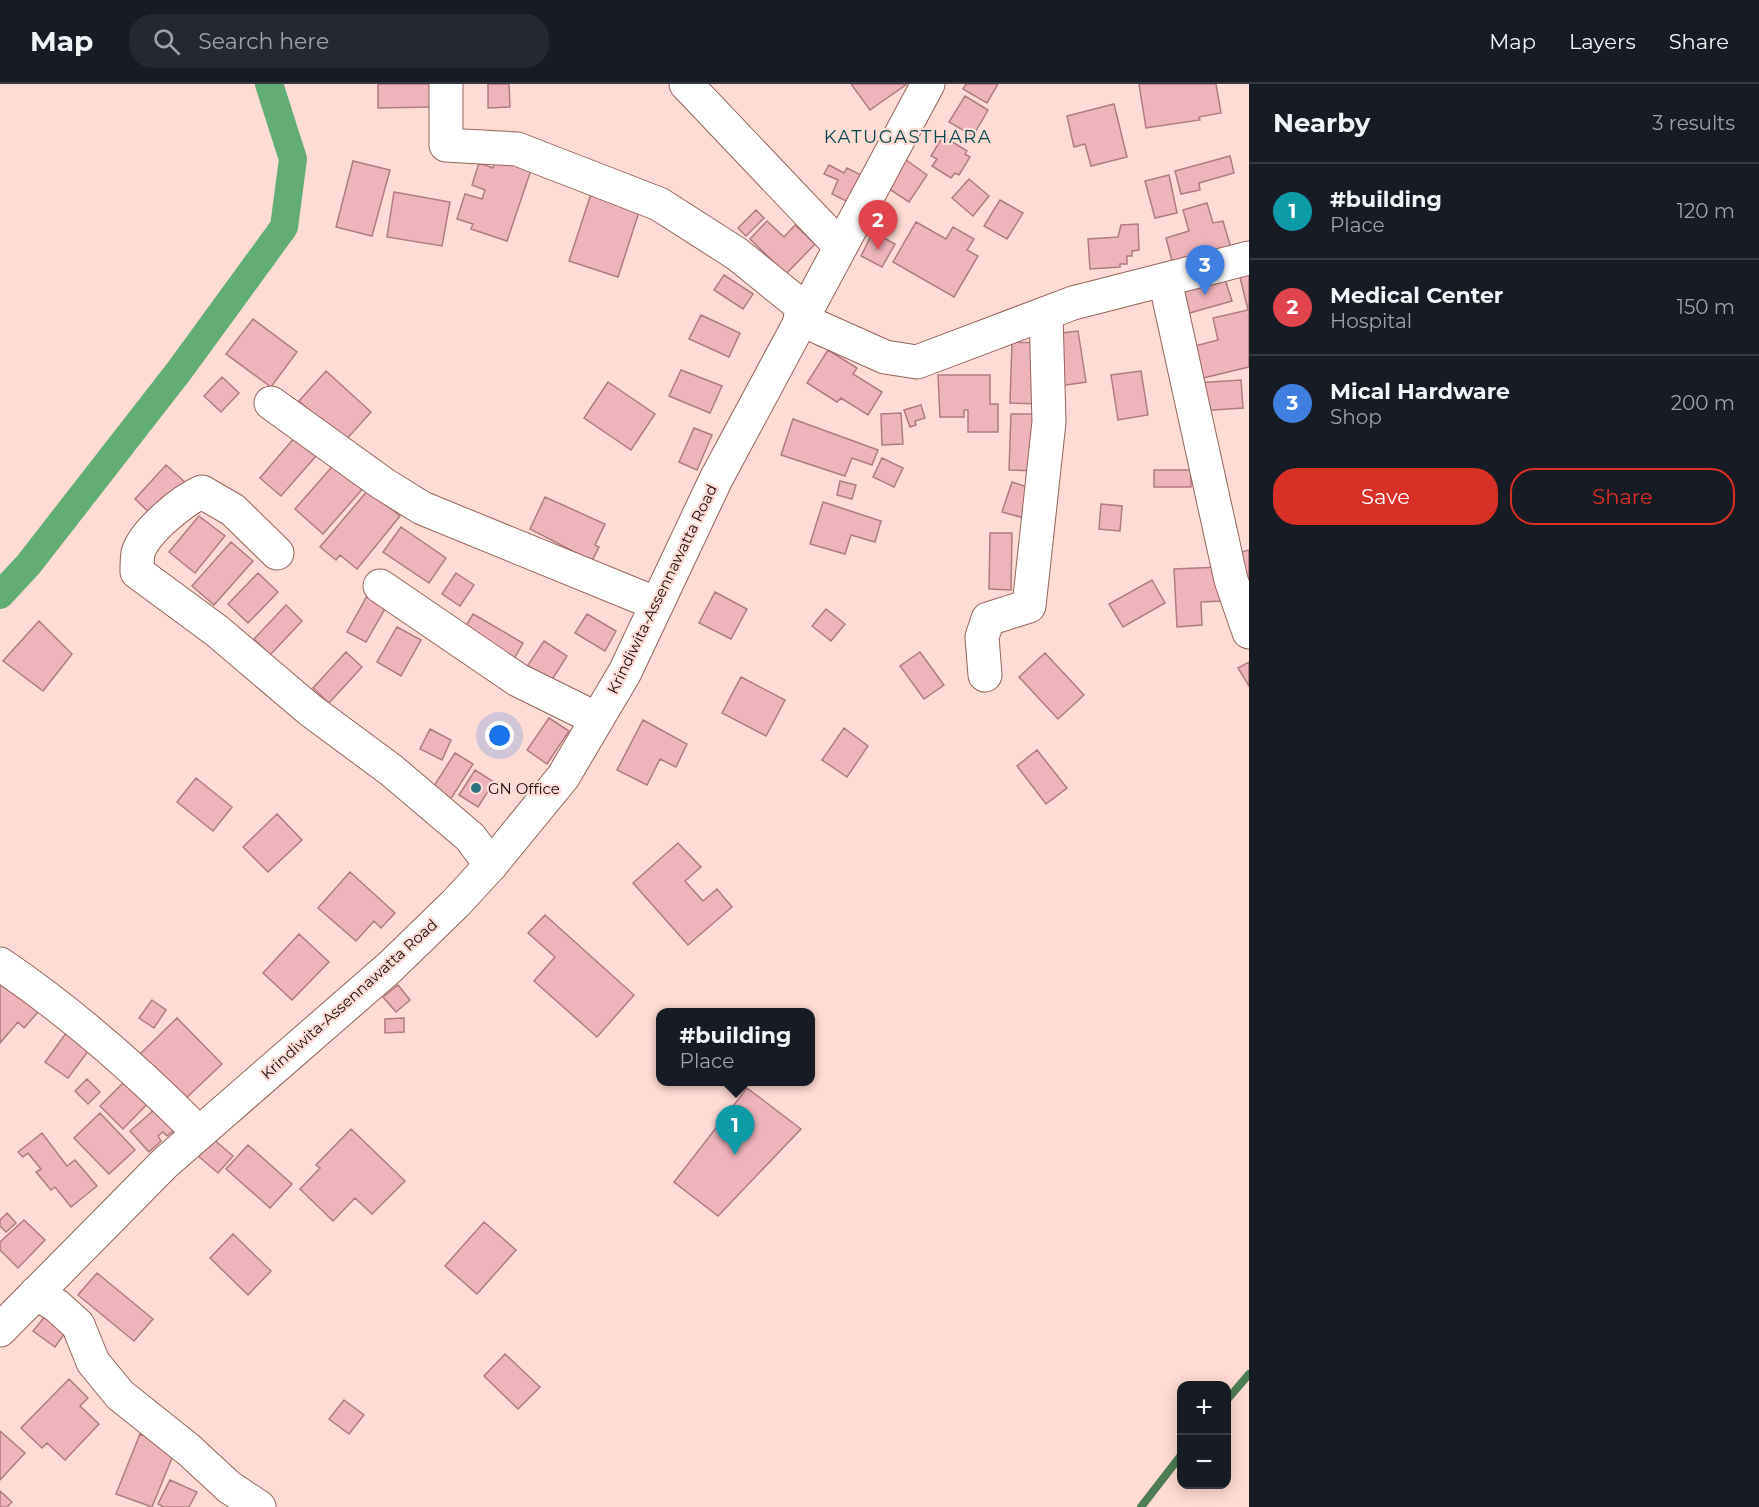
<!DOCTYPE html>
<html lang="en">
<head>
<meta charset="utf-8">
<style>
  :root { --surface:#171b24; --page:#242831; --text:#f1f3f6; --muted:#9ea1a6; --line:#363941; --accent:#d93025 }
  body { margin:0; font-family:Montserrat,sans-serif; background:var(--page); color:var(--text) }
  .controls { position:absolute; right:18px; bottom:18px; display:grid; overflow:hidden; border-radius:12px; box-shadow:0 3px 15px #0003 }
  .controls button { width:54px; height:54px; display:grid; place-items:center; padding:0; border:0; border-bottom:2px solid var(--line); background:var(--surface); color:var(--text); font:30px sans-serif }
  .you { position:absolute; left:500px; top:652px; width:21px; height:21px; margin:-15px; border:4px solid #fff; border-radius:50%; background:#1a73e8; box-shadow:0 0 0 9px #1a73e833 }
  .badge { display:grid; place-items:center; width:39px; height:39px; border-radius:50%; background:var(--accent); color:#fff; font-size:20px; font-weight:700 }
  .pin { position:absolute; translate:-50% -50px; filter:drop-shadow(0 2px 3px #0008) }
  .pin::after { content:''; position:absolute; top:32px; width:21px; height:18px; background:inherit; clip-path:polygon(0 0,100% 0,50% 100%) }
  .popup { position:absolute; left:656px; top:924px; width:159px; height:78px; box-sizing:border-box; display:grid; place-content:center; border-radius:12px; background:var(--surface); filter:drop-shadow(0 2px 4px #0005); font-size:20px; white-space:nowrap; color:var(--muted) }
  .popup b { font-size:22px; color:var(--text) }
  .popup::after { content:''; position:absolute; left:50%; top:100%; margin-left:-12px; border:12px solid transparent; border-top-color:var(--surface) }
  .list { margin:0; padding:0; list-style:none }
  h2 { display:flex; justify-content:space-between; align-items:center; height:78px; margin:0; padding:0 24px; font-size:26px }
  h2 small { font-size:20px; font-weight:400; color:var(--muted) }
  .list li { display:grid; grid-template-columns:39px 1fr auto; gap:18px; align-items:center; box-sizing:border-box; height:96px; padding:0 24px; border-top:2px solid var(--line) }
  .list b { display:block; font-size:22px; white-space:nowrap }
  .list p { margin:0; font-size:20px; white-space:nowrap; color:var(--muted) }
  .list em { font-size:20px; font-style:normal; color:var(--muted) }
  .actions { display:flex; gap:12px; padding:18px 24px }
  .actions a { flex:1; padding:14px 0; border:2px solid var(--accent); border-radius:24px; text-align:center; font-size:21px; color:var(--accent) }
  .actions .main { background:var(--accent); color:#fff }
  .icon { flex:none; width:33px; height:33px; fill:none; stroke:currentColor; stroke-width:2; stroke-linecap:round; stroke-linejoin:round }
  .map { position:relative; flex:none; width:1249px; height:1423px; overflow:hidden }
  header { display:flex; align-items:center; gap:36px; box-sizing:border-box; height:84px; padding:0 30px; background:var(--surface); border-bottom:2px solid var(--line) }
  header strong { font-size:28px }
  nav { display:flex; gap:33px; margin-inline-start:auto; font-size:21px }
  .search { width:420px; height:54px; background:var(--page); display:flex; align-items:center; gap:15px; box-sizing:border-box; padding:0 21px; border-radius:24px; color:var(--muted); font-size:22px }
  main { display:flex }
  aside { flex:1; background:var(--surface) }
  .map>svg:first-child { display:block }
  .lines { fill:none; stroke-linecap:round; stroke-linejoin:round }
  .stream { stroke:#4e7c54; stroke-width:8 }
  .canal { stroke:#62ac75; stroke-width:28 }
  .building { fill:#eeb4bb; stroke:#b17b82; stroke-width:1.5 }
  .minor-casing { stroke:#96645a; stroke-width:35 }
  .major-casing { stroke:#96645a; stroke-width:35 }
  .minor { stroke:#fff; stroke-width:33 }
  .major { stroke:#fff; stroke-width:33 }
  .poi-dot { fill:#2d7480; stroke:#fedbd4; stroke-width:2 }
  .labels { text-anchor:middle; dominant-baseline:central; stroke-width:4.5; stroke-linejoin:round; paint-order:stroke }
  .street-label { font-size:15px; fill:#1e0b08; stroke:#fedbd4 }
  .poi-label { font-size:15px; fill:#1e0b08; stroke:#fedbd4; text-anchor:start }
  .quarter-label { font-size:18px; letter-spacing:1.5px; fill:#084750; stroke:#fedbd4 }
</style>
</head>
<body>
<header>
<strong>Map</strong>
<div class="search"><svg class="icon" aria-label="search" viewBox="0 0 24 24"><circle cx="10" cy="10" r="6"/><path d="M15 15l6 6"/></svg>Search here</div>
<nav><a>Map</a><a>Layers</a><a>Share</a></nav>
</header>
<main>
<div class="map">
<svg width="1249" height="1423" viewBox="0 0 1249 1423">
  <rect width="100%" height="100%" fill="#fedbd4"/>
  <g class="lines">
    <path class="stream" d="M1226,1317L1249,1290
      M1141,1423L1182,1370"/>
    <path class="canal" d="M0,511L28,481L179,287L284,143L293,75L269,0"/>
  </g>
  <path class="building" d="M378,0H431V23L378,24Z
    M488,0H509L510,23L488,24Z
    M851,0H907L870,26Z
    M966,0H998L987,19L963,5Z
    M1139,0H1216L1221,29L1199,33L1200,36L1146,44Z
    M965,12L988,26L973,52L949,38Z
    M1114,20L1127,73L1091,82L1085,60L1074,63L1067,32Z
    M943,52L967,67L965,70L970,73L959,91L955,89L951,94L932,82L937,75L931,72Z
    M1230,72L1234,89L1199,99L1200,106L1181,110L1175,87Z
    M902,73L927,91L909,118L883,101Z
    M496,74L531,86L507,157L471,145L473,140L457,135L465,110L482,115L485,106L472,101L479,79L493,84Z
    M353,77L390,86L372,152L336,143Z
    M829,81L844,89L847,84L865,93L852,120L832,110L838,96L824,90Z
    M1169,91L1177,129L1155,134L1145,97Z
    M969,95L989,112L973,132L952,114Z
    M394,108L450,118L442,162L387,153Z
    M591,110L640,125L618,193L569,177Z
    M1000,116L1023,129L1007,155L984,142Z
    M1207,119L1213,139L1223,137L1231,164L1173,181L1166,154L1189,147L1183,126Z
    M756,126L764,134L746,152L738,144Z
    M767,137L784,153L795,141L815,160L786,190L750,155Z
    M916,138L946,155L953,143L974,155L967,166L978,172L954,213L893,178Z
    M1138,140L1139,166L1132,167V172H1127V180H1120V183L1090,185L1088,155L1118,153L1121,141Z
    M873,148L895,160L882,183L861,172Z
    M724,191L753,210L743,225L714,206Z
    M1249,191V283L1203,294L1195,262L1218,256L1213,234L1248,226L1240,193Z
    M1224,192L1232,217L1186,230L1179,205Z
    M701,231L740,249L729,273L689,255Z
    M253,235L297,268L271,303L226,270Z
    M1078,247L1086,298L1060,302L1053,250Z
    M1012,258L1040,259L1039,320L1010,319Z
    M828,266L857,284L853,290L882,308L868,331L841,314L837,318L807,299Z
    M681,286L722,302L710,329L669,312Z
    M326,287L371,328L344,358L299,317Z
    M1141,287L1148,331L1118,336L1111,291Z
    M938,291H990V320H998V348H968V326H964V333H940Z
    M222,293L239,309L221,328L204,312Z
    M1241,296L1243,324L1198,327L1196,299Z
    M608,298L655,330L631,366L584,334Z
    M921,321L925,334L915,337L916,341L910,343L904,326Z
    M901,329L903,360L882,361L881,330Z
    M1011,330H1038L1036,387L1009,386Z
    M793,335L878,366L872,381L852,374L845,392L781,371Z
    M694,344L712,351L697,386L679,378Z
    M295,353L316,372L281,412L260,394Z
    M882,374L903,384L894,403L873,393Z
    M337,377L365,402L323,450L295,425Z
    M166,381L186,399L154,433L135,415Z
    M1154,386H1191V403H1154Z
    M840,397L856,401L852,415L837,411Z
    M1012,398L1033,405L1024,434L1002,428Z
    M368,406L400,432L357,485L340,471L336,476L320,463Z
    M545,413L605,440L595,461L599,463L592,477L530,445Z
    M823,418L881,437L875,458L851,451L845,470L810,460Z
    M1101,420L1122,422L1120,447L1099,445Z
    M199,432L225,452L195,489L169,468Z
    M401,443L446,474L429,499L383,468Z
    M990,449H1012L1011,506L989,505Z
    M231,458L253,477L214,521L192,502Z
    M1249,466V498L1238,469Z
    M1221,483L1222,517L1201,518L1202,541L1177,543L1174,485Z
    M258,489L278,508L248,539L228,520Z
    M456,489L474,501L460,522L442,510Z
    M1152,496L1165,519L1123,543L1109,520Z
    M715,508L747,525L731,555L699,539Z
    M367,512L386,523L366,558L347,548Z
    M286,521L302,537L270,571L254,555Z
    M826,525L845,540L831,557L812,542Z
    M473,530L523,559L510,582L460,552Z
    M587,530L616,547L605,567L575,549Z
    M39,537L72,570L43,607L3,577Z
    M397,543L421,556L401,592L377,578Z
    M544,557L567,572L548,602L524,587Z
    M346,568L362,583L329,619L313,604Z
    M920,568L944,601L924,615L900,582Z
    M1045,569L1084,611L1058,635L1019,593Z
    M1249,578V602L1238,584Z
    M741,593L785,616L766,652L722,629Z
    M549,634L569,647L547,680L527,666Z
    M643,636L687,660L676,683L660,675L647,701L617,686Z
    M844,644L868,662L847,693L822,676Z
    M430,645L451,656L442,676L420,665Z
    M1037,666L1067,704L1046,720L1017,682Z
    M455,669L473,680L450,716L432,705Z
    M475,686L494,698L478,723L459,711Z
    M196,694L232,723L213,747L177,718Z
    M277,730L302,756L268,788L243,763Z
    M678,759L701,783L685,797L703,817L717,805L732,823L688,861L633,799Z
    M350,788L395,829L381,844L374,837L356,857L318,824Z
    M545,831L634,911L597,953L534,897L555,873L528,849Z
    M299,850L329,878L292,916L263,889Z
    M0,895L39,927L24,944L18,938L0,959Z
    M398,901L410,916L396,928L383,913Z
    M152,916L166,926L154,944L139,934Z
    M177,934L222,980L181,1019L136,974Z
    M404,934V948L385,949V935Z
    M69,945L92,962L68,994L45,978Z
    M131,991L154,1013L123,1045L100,1022Z
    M87,995L100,1008L88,1020L75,1007Z
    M747,1004L801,1045L718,1132L674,1098Z
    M162,1019L178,1043L167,1052L163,1048L158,1052L161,1057L149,1068L130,1047Z
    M100,1029L135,1066L109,1090L74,1054Z
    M351,1045L405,1097L372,1130L355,1114L333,1137L300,1105L320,1084L316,1081Z
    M42,1049L67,1082L75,1076L97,1102L71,1123L55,1103L51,1106L36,1088L41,1085L28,1069L23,1073L18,1068Z
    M212,1054L233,1072L218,1089L197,1071Z
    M248,1061L292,1100L270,1124L226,1085Z
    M7,1129L16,1139L6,1148L0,1142V1136Z
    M24,1136L45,1156L18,1184L0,1166V1158Z
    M484,1138L516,1166L477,1210L445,1182Z
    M233,1150L271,1187L248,1211L210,1174Z
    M97,1189L153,1235L134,1257L78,1211Z
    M46,1231L67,1246L55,1263L33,1247Z
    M505,1270L540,1303L518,1325L484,1292Z
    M69,1295L88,1314L80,1322L99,1340L65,1376L47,1359L42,1364L21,1344Z
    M344,1316L364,1331L349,1350L329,1335Z
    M0,1347L25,1369L0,1396Z
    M140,1350L176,1364L152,1423L116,1410Z
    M170,1396L197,1408L189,1423H164L158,1420Z
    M0,1407L12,1418L7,1423H0Z"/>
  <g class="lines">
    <defs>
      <path id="minor" d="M446,0V61L517,65L659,120L737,170L805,225
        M686,0L840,162
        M1165,196L1231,496L1249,548
        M800,235L885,273L917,278L1073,219L1249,174
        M271,319L382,399L422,424L657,520
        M277,469L233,426L202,408C183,416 144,448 138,469C137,475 137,482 137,488L217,547L310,626L391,686L470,753L491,781
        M380,502L518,596L597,635
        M985,591L982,553L988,535L1029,522L1049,338L1046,229
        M0,880C72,929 138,987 199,1049
        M36,1209L57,1222L78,1241L93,1278L120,1311L189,1366L229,1403L259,1423"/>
      <path id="major" d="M0,1246L165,1079L390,883L456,819L491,781L563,693L625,588L716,395L928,0"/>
    </defs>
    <use href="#minor" class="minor-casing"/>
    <use href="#major" class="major-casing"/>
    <use href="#minor" class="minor"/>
    <use href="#major" class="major"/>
  </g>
  <circle class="poi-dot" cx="476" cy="704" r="6"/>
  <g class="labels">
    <g class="street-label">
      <text transform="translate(662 505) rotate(-64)">Krindiwita-Assennawatta Road</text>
      <text transform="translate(349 915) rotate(-42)">Krindiwita-Assennawatta Road</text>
    </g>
    <g class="poi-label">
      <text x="488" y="704">GN Office</text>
    </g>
    <g class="quarter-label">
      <text x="908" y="53">KATUGASTHARA</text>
    </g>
  </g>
</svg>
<div class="controls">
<button>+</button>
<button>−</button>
</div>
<div class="you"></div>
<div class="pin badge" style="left:735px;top:1071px;background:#0f9aa8">1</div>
<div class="popup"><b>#building</b>Place</div>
<div class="pin badge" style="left:878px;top:166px;background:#e0444e">2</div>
<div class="pin badge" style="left:1205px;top:211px;background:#3f7fe0">3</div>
</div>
<aside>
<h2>Nearby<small>3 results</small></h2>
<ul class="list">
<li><span class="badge" style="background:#0f9aa8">1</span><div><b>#building</b><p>Place</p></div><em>120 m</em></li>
<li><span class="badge" style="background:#e0444e">2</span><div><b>Medical Center</b><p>Hospital</p></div><em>150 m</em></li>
<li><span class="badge" style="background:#3f7fe0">3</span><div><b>Mical Hardware</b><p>Shop</p></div><em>200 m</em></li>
</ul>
<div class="actions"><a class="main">Save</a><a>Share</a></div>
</aside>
</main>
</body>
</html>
